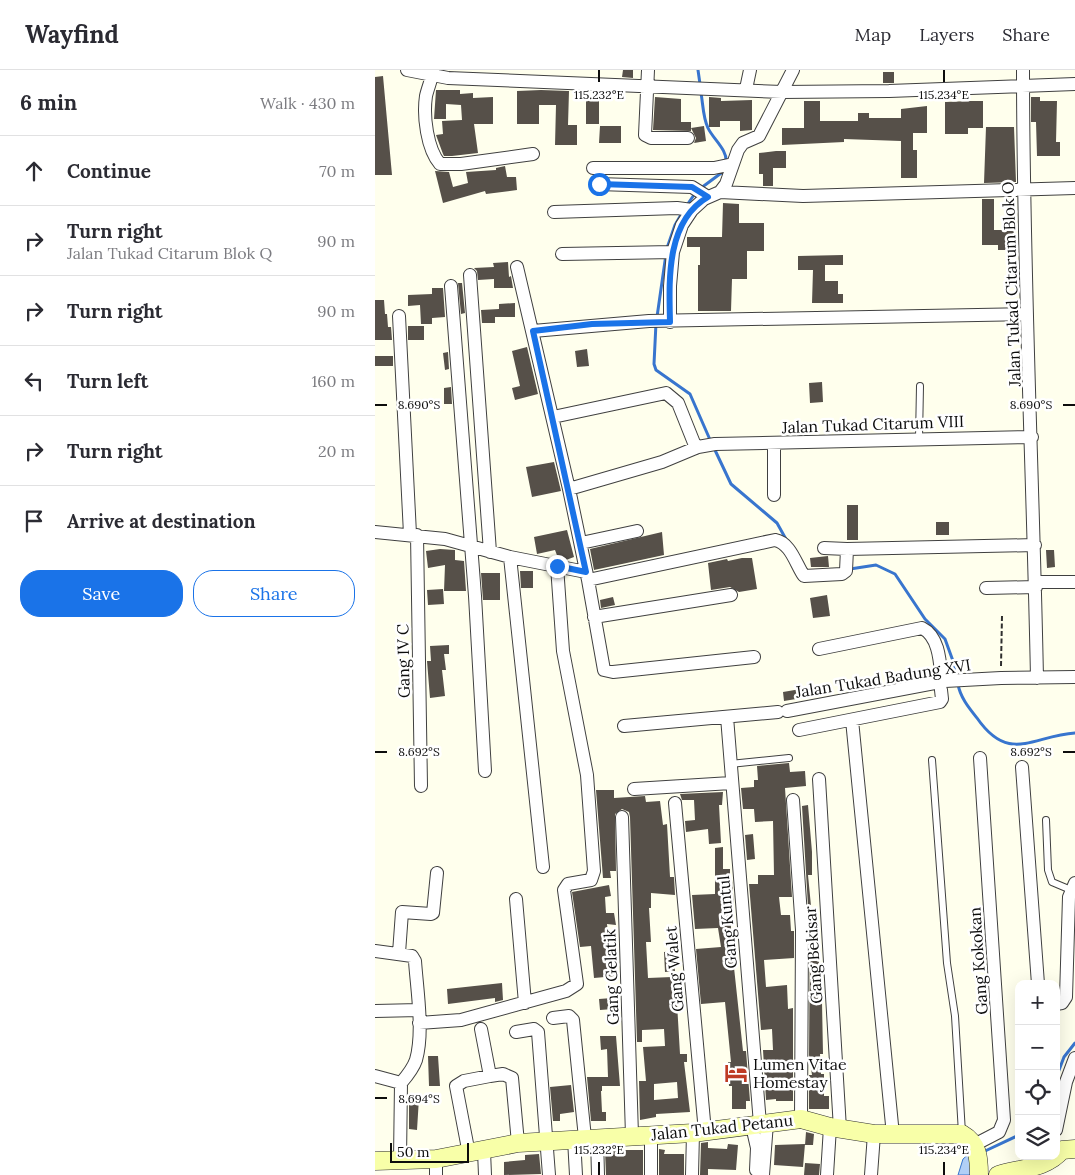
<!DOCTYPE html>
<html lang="en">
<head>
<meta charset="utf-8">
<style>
  :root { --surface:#fff; --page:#f7f7f7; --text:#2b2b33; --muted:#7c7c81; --line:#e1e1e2; --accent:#1a73e8 }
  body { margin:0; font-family:Lora,serif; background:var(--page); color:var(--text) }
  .controls { position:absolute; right:15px; bottom:15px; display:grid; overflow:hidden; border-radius:10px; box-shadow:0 5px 20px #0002 }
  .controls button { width:45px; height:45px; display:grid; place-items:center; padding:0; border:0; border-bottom:1px solid var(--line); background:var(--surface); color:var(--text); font:25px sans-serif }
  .scale { position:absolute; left:15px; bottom:12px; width:79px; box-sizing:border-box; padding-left:5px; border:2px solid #0d0d0d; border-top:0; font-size:14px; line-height:18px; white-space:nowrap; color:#0d0d0d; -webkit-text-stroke:4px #fff; paint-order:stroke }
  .stop { position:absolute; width:15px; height:15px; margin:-11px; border:4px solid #1a73e8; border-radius:50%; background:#fff }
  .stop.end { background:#1a73e8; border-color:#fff; box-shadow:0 1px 5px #0008 }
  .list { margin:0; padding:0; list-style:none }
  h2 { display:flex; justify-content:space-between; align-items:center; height:65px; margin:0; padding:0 20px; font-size:21px }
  h2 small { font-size:16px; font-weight:400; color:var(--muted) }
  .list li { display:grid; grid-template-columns:32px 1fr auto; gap:15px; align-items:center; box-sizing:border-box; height:70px; padding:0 20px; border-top:1px solid var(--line) }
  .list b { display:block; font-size:19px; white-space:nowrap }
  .list p { margin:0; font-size:16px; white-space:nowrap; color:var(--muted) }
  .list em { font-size:16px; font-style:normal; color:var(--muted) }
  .actions { display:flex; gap:10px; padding:15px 20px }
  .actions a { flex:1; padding:11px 0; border:1px solid var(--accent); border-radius:20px; text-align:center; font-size:18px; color:var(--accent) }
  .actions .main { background:var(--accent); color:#fff }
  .icon { flex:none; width:28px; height:28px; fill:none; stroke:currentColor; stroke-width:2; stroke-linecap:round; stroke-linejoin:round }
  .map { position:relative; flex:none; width:700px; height:1105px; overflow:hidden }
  header { display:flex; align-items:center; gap:30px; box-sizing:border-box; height:70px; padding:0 25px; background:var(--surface); border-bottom:1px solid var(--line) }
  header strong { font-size:24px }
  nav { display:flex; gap:28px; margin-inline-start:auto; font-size:18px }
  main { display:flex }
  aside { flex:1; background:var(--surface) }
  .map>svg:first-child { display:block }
  .water { fill:#b1cff6; stroke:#3875ce }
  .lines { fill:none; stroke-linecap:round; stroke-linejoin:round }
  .stream { stroke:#3875ce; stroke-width:3 }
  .building { fill:#565049; fill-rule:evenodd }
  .lane-casing { stroke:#404040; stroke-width:8 }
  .street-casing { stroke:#404040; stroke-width:14 }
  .secondary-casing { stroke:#2f2f2f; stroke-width:19 }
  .path { stroke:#2f2f2f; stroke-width:2; stroke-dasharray:5 2.5; stroke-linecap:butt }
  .lane { stroke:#fff; stroke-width:6 }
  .street { stroke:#fff; stroke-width:12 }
  .secondary { stroke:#f8ffa8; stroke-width:18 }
  .route { stroke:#1a73e8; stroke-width:6 }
  .ticks { fill:none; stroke:#0d0d0d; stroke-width:2 }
  .labels { text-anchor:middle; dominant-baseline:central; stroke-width:5; stroke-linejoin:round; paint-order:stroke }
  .street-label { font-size:16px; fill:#0d0d0d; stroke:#fff }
  .poi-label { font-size:16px; fill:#0d0d0d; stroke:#fff; text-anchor:start }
  .ticks-label { font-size:12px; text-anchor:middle; fill:#0d0d0d; stroke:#fff; stroke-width:5; stroke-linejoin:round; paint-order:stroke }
</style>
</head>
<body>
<header>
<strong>Wayfind</strong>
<nav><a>Map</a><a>Layers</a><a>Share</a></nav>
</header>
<main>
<aside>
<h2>6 min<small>Walk · 430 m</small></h2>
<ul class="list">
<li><svg class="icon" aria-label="ahead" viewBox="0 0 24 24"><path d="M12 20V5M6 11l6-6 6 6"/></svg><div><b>Continue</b></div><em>70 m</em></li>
<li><svg class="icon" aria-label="right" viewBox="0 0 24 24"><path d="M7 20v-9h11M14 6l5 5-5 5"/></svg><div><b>Turn right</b><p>Jalan Tukad Citarum Blok Q</p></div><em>90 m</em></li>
<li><svg class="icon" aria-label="right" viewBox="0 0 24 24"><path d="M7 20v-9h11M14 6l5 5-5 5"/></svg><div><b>Turn right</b></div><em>90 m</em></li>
<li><svg class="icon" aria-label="left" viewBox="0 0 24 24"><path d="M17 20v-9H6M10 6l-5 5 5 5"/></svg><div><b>Turn left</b></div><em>160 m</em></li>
<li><svg class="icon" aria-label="right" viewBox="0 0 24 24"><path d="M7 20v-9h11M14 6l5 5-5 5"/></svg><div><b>Turn right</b></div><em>20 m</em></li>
<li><svg class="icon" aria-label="arrive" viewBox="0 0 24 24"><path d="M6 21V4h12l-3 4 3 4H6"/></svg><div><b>Arrive at destination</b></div></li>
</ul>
<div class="actions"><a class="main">Save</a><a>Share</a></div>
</aside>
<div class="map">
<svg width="700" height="1105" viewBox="0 0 700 1105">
  <rect width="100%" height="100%" fill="#ffffed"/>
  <path class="water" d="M596,1082L597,1105H583L588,1089Z"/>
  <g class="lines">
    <path class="stream" d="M323,0L325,14
      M326,23C328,34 328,48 333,58C338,69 353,80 351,93
      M326,118L349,101
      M312,135L321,122
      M292,178L300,155L307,143
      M282,247L291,184
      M281,253L279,294L281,300L315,324L336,372
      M339,378L356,414L402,453L412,471
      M475,499L501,495L520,504L550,549L570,569L578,591L581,608
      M583,614C585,627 594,638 602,648C634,694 657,666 700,663
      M681,1008L689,987L700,973
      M608,1082L644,1065"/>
  </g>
  <path class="building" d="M248,0H258V8L247,7Z
    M508,2H519V13H508Z
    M8,6L17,105H0V7Z
    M61,20H85V24L98,23V28L118,27V54H99L103,83L77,86H69L68,84L61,65L68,64L67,51L87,50L86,35L71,34V49H59Z
    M166,20L194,21L193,55H202V75H180L181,35H164V54H142V21Z
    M211,27H224V54H211Z
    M280,27L306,29V52H316V61L278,60Z
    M334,27L346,28V31L377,30V60L365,61V51H345V57H334Z
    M656,27H665V31H682L681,72H685V86H662L661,52H656Z
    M429,31H445V51H483V43H494V48H526V39L552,36V63H538V80H542V108H526V71L469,69V72L407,75V58H429Z
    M595,31H608V58H593V64H570V32Z
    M225,56H246V73H224Z
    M329,56L331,71L319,73L321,68L316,58Z
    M611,57H639L641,112L609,113Z
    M401,81H411V98H398V116H388V104H384V83Z
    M130,96L132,107H141L142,120L111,124L110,121L68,133L60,101L74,102L78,117L93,113L91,102L121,100V98Z
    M607,129H619V160H639V180H623V175H607Z
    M348,133L364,134V153H389V181H372V209H357L356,241H323V195H325V177H312V167H347Z
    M468,185V195H450V211H463V224H468V233H437L438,200H423V186Z
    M133,192L134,207L136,206L138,218H119V209L103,210L102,201L99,198L119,197L118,193Z
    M83,213H87L90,243L86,244Z
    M57,218H68L70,247L57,248V254H46L45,235L33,236V225L57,224Z
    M0,230H9L10,244H12L13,257H16L17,270H0Z
    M140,233V247H120V253H107L106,240L124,239V234Z
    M33,256H49V270H33Z
    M152,277L163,324L140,330L137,318L145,316L137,281Z
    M212,279L214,296L202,297L200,281Z
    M73,282L74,299L70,300L68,283Z
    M0,286H18V296H0Z
    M447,312L448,332L435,333L434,313Z
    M76,317L77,334H69V318Z
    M179,392L186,421L157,427L151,397Z
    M472,435H483V470H472Z
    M561,452H574V465H561Z
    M192,460L199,487L191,490L183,488L180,480L162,484L159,467Z
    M287,462L289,485L219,500L215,479Z
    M65,479L80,480V490L89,491L91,521H69L70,495L53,498L51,481Z
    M671,480H679L680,497L672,498Z
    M453,486L454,497H436L435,488Z
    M367,488H377L382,519L364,522L355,517L336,520L333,493L352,489L353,491Z
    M145,501H158V518H146Z
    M106,503H125V530H108Z
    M68,519L69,534L53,535L52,520Z
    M452,525L455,546L438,548L435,528Z
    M238,527L240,535L226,538L225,530Z
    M74,575V584H69L71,600H67L70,626L55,628L52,591H56L55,576Z
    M455,614L457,623L409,631L408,622Z
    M414,693L415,702L430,701L431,716L410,718L417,827H404L406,845H415L416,861H419V888L389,890L391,917L412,915L413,939L418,938V1031H401V1029L391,1030L388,980H398L397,959L386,960L374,814H383V805H399L398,751L380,752L379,739H368L366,718L379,717V710H383L382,696Z
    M221,720H239V728L270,726L271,732L285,731L288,755L292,754L295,807H299L300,825L276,823V838H274L276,872H271L273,908L297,907L299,933H302L305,984H312V992H309L315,1042L281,1044V1047L265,1050L264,1011H271L268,977L290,976L289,959L267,960V972H262L255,747L254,742L247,739L240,744L241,801H235L236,808H228ZM302,1012L303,1028L279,1030V1014Z
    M348,722L347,735H344L346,773L334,774L333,759L311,762L310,751L320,750L319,730H307L305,724Z
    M433,735L437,782V805H433L436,836H433L427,736Z
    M378,764L380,789L372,790L370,765Z
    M348,777V799H355V810H357L359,837H355L357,879L368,981H371L375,1031H371V1039H357V1016H354L353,992H356L350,932L326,934L321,879L346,877L343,858L320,859L317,825L340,824V778Z
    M234,815L236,826L230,827L231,843H239L241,855L232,854L235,883L239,882L241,906L219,908L216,876L205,877L197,822Z
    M435,860H439L441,888H444L443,932H447L448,984H445L446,1004H449V1026H454V1039H434V1005H437L434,985Z
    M298,881L300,901L290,902L289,882Z
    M127,913L128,930L120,932V928L73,934L72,919Z
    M237,928L238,939L225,940L224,929Z
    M225,966H241L245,1016H227V1021H226L227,1042H231V1051H216L212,1007H233L232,979L226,980Z
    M53,986H63L65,1016H54Z
    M196,1015L199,1042L185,1044V1051H178L175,1017Z
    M34,1027L44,1028L42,1060L34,1059Z
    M431,1062L439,1064L438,1075H430Z
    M333,1072V1078L352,1079L353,1074L363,1075L361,1100L333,1099V1105H325L326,1073Z
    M430,1074L428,1097L399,1095L400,1075Z
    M284,1079L290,1080L289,1084H309V1105H284Z
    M245,1080H268V1105H231L230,1081Z
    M164,1084L166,1104L129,1105V1092L150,1090V1085Z
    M430,1093L445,1094L444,1105H429Z"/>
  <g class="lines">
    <defs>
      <path id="lane" d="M544,368L545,316
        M557,690L572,893L580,946L587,1063
        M355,694L414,688
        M671,750L673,800L677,812L696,820"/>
      <path id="street" d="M32,0L73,8L407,22L514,21L700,14
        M58,0C57,9 53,17 51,26C48,46 52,79 65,94H86L158,84
        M273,0L270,65L276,68H313
        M648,0C648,203 658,405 662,608
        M371,19L375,0
        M218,98H339L358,94
        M223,114L317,117L333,127
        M345,122L428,126L700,118
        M179,142L302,138L317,140
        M187,184L298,182L307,155L317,140L329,129L345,122L351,114L363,80L368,73L384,66L418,0
        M142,197L194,419L213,510L229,600L238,602L379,587
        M95,205L115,482
        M76,216L100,526L110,701
        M24,246L35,464
        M295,252V216L298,182
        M158,261L274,251L652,244
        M178,347L291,323L303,333L321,378
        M399,374V425
        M194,419L287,392L323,377L340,374L657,367
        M0,462L70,469L135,487L211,502
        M42,465L46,716
        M206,473L262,461
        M449,478L472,479L660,475
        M135,487L168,797
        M213,510L400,470C416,473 421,495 429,506L467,504L471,501L472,479
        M660,512H700
        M611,518L661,517
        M219,547L356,525
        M444,579L547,558C565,567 565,594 567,612
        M412,641L570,611L626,608L700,607
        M352,647L385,1054
        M477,650L518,1065
        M249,656L403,642
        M424,660L565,632L567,629L566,620
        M647,697L663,914
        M444,709L465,1059
        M259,719L356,713
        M418,730L427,860L426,1049
        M300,733L330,1062
        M247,747L257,1065
        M141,829L150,933
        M0,881L37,886L40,891C42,920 49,962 41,990C38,999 32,1006 26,1013
        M24,883L27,842L56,844L58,843L62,803
        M681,934L687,933L691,927L694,827L700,813
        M0,941L44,940
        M178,948L194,946L198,950L210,1068
        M44,953L86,950L191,921L202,914L189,820L193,814L216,810L219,801L212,705L188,581L182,496
        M141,962L159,959L163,962L174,1105
        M0,1006L26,1013L25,1089
        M115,1006L128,1004L137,1008L143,1073
        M377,1056L382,1078L381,1100
        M681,1060L691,1012L700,988
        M276,1065V1105
        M222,1068L223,1105
        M199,1069L201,1105
        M599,1075L624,1062L629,1050L605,688
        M109,1081L110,1105
        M94,1084L81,1016L89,1011L115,1006L106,959
        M61,1105V1089
        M317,1105L318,1063
        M388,1105L392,1053
        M452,1105L455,1057
        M496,1105L499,1064"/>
      <path id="secondary" d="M0,1091L61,1089L143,1073L318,1063L426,1049L455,1057L499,1064H587C603,1073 604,1088 604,1105
        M623,1105C646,1098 671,1099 687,1080L700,1079"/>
    </defs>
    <use href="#lane" class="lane-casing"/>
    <use href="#street" class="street-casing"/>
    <use href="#secondary" class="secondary-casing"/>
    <path class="path" d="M626,596L627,546"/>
    <use href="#lane" class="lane"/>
    <use href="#street" class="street"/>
    <use href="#secondary" class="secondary"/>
  </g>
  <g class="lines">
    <path class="route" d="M182,496L211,502L158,261L217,254L295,252C294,210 291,151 333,127L317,117L224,114"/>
  </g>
  <path class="ticks" d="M224,0V12M569,0V12M0,335H12M688,335H700M0,682H12M688,682H700M0,1028H12M224,1092V1105M569,1092V1105"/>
  <defs>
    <symbol id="hotel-bare" viewBox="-9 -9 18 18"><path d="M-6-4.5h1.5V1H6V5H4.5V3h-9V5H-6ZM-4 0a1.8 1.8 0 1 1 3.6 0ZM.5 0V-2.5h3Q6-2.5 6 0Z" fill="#be3b24" stroke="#fff" stroke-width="2.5" paint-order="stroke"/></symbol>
  </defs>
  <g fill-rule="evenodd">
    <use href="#hotel-bare" x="345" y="987" width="32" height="32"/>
  </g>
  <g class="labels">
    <g class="street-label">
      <text transform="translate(636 214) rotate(-92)">Jalan Tukad Citarum Blok O</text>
      <text transform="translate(498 354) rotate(-2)">Jalan Tukad Citarum VIII</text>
      <text transform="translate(28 591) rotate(-91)">Gang IV C</text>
      <text transform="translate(508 608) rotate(-9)">Jalan Tukad Badung XVI</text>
      <text transform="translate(352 852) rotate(-95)">Gang Kuntul</text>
      <text transform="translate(438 885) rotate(-94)">Gang Bekisar</text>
      <text transform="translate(603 891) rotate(-94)">Gang Kokokan</text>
      <text transform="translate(299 899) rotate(-95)">Gang Walet</text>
      <text transform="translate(236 907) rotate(-92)">Gang Gelatik</text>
      <text transform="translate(347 1057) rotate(-6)">Jalan Tukad Petanu</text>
    </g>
    <g class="poi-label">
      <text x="378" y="994">Lumen Vitae<tspan x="378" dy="18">Homestay</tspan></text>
    </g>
  </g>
  <g class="ticks-label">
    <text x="224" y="29">115.232°E</text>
    <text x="569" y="29">115.234°E</text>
    <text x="44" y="339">8.690°S</text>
    <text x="656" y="339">8.690°S</text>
    <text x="44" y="686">8.692°S</text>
    <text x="656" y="686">8.692°S</text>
    <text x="44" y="1033">8.694°S</text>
    <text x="224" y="1084">115.232°E</text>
    <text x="569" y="1084">115.234°E</text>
  </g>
</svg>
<div class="controls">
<button>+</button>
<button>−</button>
<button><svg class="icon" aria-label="locate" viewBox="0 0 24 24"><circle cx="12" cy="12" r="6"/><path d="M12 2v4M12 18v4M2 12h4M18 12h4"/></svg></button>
<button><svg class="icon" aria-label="layers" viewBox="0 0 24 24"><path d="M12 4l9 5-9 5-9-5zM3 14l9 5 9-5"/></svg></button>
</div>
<div class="scale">50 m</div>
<div class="stop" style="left:224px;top:114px"></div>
<div class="stop end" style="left:182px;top:496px"></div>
</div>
</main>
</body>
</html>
